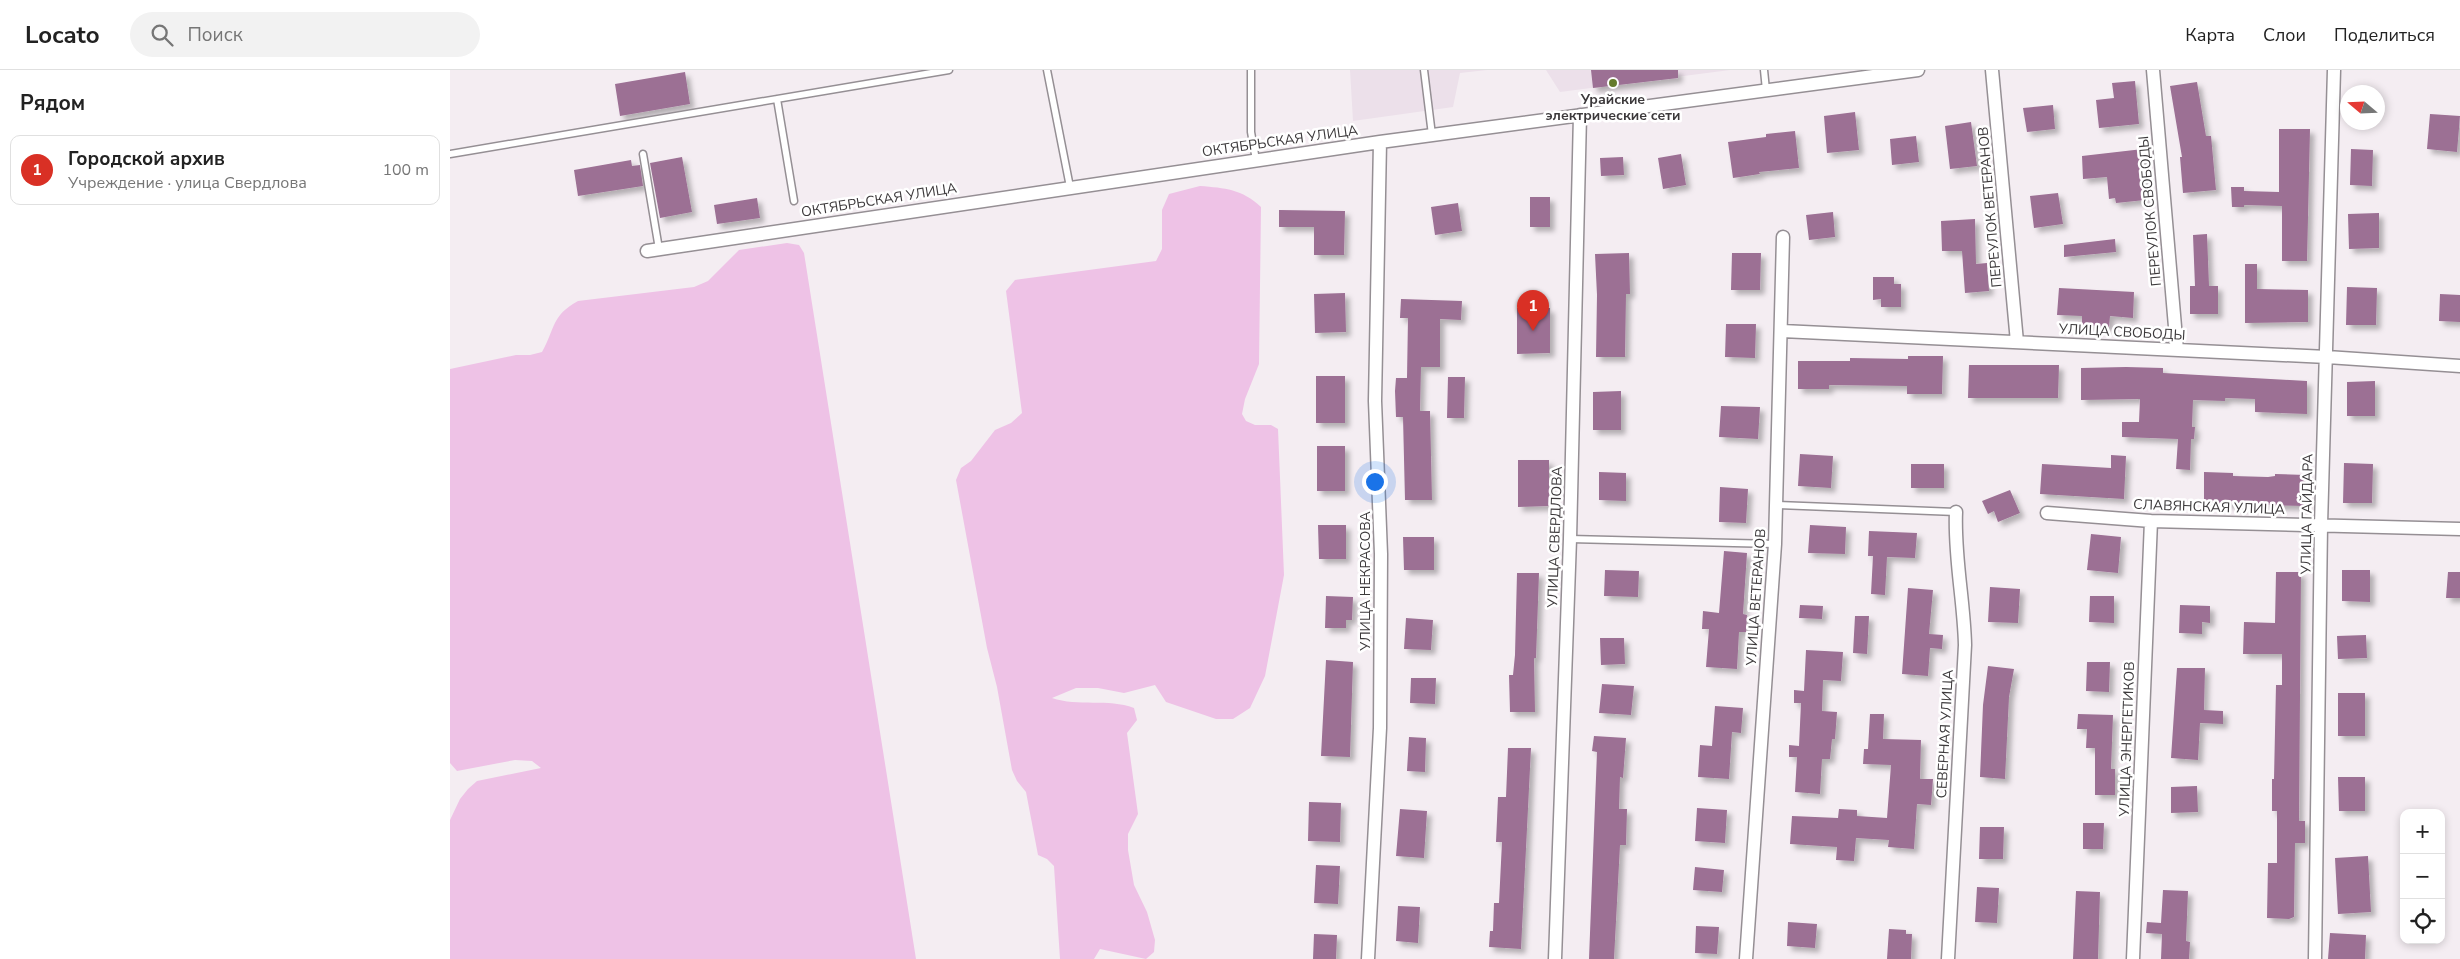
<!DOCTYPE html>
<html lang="ru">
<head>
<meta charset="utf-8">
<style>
  :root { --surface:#fff; --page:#f2f2f2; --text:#222; --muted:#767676; --line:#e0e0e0; --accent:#d93025 }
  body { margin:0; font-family:"Nunito Sans",sans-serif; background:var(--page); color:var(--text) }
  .controls { position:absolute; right:15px; bottom:15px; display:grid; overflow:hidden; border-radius:10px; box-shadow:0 2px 8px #0003 }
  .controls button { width:45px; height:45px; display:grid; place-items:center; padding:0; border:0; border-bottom:1px solid var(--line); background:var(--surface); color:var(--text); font:25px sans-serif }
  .compass { position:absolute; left:1890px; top:15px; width:45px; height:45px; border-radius:50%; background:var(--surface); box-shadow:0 2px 8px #0003; rotate:289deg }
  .you { position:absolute; left:924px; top:411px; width:18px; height:18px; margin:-12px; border:4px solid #fff; border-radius:50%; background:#1a73e8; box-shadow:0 0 0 8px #1a73e833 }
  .badge { display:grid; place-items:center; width:32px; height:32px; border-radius:50%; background:var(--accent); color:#fff; font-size:16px; font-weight:700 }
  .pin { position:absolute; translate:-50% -41px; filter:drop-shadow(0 1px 2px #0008) }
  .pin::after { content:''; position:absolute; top:26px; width:18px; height:15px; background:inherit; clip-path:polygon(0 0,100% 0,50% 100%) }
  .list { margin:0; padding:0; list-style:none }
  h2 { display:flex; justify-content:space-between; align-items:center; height:65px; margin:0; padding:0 20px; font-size:21px }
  h2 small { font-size:16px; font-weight:400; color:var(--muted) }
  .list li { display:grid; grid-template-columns:32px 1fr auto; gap:15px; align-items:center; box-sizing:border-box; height:70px; margin:0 10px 10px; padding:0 10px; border:1px solid var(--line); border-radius:10px }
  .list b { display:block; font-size:19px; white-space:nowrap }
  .list p { margin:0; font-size:16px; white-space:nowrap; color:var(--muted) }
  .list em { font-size:16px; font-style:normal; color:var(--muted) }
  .icon { flex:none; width:28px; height:28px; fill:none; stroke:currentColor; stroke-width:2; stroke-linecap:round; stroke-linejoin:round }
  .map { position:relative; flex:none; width:2010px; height:889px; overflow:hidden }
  header { display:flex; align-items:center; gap:30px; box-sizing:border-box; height:70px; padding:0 25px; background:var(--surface); border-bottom:1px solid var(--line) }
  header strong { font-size:24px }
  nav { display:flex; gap:28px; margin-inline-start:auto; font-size:18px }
  .search { width:350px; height:45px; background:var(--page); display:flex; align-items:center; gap:12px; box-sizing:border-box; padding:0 18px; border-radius:28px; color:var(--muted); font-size:19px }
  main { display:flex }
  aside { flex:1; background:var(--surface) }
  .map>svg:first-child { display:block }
  .built { fill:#ece0ea }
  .green { fill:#eec2e6 }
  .building { fill:#9c6f94; filter:url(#shadow) }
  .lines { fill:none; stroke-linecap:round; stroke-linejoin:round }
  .lane-casing { stroke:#958f94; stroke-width:9 }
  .street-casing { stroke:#958f94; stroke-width:15 }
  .lane { stroke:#fff; stroke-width:6 }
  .street { stroke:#fff; stroke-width:12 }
  .poi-dot { fill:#657b2c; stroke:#fff; stroke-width:2 }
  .labels { text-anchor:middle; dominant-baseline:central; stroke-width:5; stroke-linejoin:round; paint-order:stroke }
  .poi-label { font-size:14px; font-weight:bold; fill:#3c393b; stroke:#fff }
  .street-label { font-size:14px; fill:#3c393b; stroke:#fff }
</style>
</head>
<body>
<header>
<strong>Locato</strong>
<div class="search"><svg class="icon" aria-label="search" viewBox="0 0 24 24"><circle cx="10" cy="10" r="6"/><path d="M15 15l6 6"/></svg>Поиск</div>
<nav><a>Карта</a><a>Слои</a><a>Поделиться</a></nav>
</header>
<main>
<aside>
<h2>Рядом<small></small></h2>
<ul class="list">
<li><span class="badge">1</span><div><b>Городской архив</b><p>Учреждение · улица Свердлова</p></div><em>100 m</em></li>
</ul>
</aside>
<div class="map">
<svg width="2010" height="889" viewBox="0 0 2010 889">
  <defs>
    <filter id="shadow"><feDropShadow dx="4.5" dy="4.5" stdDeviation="2.5" flood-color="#0004"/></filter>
  </defs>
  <rect width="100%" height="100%" fill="#f4edf2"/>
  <path class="built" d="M900,0H1037L1010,3L1003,37L903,51Z
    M1096,0H1280L1110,22Z"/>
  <path class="green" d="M750,116C775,118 792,119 811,137L809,294L795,329L792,344L796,351L805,355H821L828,359L834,505L815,606L800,638L783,649H766L716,632L705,615L674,623L648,618H626L602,628C628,637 658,628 684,638L687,650L677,663L688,744L678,764V780L684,815L697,842L705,870L704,882L696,889L650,879L644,889H610L604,796L597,789L588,785L576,722L567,711L562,700L547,617L537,578L506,410L511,398L521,391L545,360L561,353L572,343L556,221L565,210L706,191L712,179V140L719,124Z
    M337,173L349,175L354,183L466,889H0V750L10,729L18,719L27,711L91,698L82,691L65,690L7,701L0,693V299L66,285H80L92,282C106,257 101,246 128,231L244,217L258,211L289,180Z"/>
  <path class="building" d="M1141,0H1228V8L1143,18Z
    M235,2L240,34L170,46L165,14Z
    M1685,11L1689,54L1649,58L1646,30L1664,28L1662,13Z
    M1747,12L1756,66H1761L1766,120L1733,123L1730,87H1732L1720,16Z
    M1603,35L1605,59L1577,62L1573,38Z
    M1405,42L1409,80L1377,83L1374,46Z
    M1980,44L2010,46L2007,82L1977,79Z
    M1521,52L1527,96L1500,99L1495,56Z
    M1829,59H1860L1857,191H1832V136L1794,135V137H1782L1781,117H1794V121L1829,122Z
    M1345,61L1349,98L1309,102L1310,104L1283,108L1278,72L1316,67V64Z
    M1466,66L1469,92L1442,95L1440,69Z
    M1693,79L1694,92H1692L1695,130L1666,133L1665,128L1659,129L1657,107L1633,109L1632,86Z
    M1901,79L1923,80L1922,116L1900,115Z
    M1231,84L1236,115L1213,119L1208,88Z
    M232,87L242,142L210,148L200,93Z
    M1173,87L1174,105L1151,106L1150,88Z
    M181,90L182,96L190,95L193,116L128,126L124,100Z
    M1608,123L1613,154L1584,158L1580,126Z
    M1080,127H1100V157H1080Z
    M307,128L310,148L267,154L264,135Z
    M1008,133L1012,161L985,165L981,137Z
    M829,140L895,141L894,185H864V157H829Z
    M1383,142L1385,167L1359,170L1356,145Z
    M1929,143V178L1899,179L1898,144Z
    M1525,149L1526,194L1537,193L1539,221L1515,223L1512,181H1492L1491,151Z
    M1757,164L1759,216H1768V244H1740V216H1745L1743,165Z
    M1665,169L1666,182L1614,187V175Z
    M1179,183L1180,224H1176L1175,287H1146L1147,225L1145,184Z
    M1282,183H1311L1310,220H1281Z
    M1795,194H1807V219L1858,220V252L1795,253Z
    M1423,207H1444V214H1451V237H1431V229L1423,230Z
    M1897,217L1927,218L1926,255H1896Z
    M1609,218L1684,222L1683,248L1660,246L1659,257L1632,255V246L1607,245Z
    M895,223L896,262L865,263L864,224Z
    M1990,224L2010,225V252L1989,251Z
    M951,229L1012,231L1011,250L990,249V297H971L970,341H980L982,430H955L953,347H946L945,321L946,308H957L958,248H950Z
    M1067,238H1100V283L1067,284Z
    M1276,254H1306L1305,288L1275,287Z
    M1458,286H1493L1492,324H1457V316L1379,315V319H1348V291H1400V288L1458,289Z
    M1519,295H1609L1608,328H1518Z
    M1676,297L1713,298V303L1857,311V344L1805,342V329L1775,328V331L1743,330L1742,357H1745L1744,369H1741L1740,400L1726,399L1728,369L1672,367V352H1689L1690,329L1631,330V298Z
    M866,306H895V353H866Z
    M998,307H1015L1014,348H997Z
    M1925,311V346H1897V312Z
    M1171,321V360H1143V322Z
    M1271,336L1310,337L1308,369L1269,367Z
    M867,376H895V421H867Z
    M1350,384L1383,386L1381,418L1348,416Z
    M1661,385L1676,386L1674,429L1590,424L1592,394L1661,398Z
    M1068,390H1099V436L1068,437Z
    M1894,393L1923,394L1922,433H1893Z
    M1461,394H1494V418H1461Z
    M1149,402L1176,403V431L1149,430Z
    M1754,402L1783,403V406L1818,407L1825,406V404L1856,405L1855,436L1812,435V438L1791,437V434L1754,433Z
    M1270,417L1298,419L1296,453L1269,452Z
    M1560,420L1570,443L1548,452L1544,441L1538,444L1532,431Z
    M868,455H896V489H869Z
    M1360,455L1396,457L1395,484L1358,483Z
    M1419,461L1467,463L1465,488L1437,487L1435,525L1421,524L1423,486H1418Z
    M1641,464L1671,467L1668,503L1637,500Z
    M953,467H984V500H954Z
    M1274,481L1297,483L1293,544L1297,545L1296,562H1289L1287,599L1256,597L1259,559H1252L1253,541L1269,543Z
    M1155,500L1189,501L1188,527L1154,526Z
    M1892,500H1920V532L1892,531Z
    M1826,502H1851L1849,751H1855V773H1845L1844,847L1839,849L1817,848L1818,793H1827V741H1822V709H1824L1826,615H1832V584H1793L1794,552L1825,553Z
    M1998,502H2010V528H1996Z
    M1067,503H1089L1086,588H1084L1085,642H1060L1059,605H1063L1065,585Z
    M1540,517L1570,519L1568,553L1538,552Z
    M1458,518L1483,520L1479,564L1493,565L1492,579L1480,578L1478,606L1452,604Z
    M876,526L903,527L902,550H896V558H875Z
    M1640,526H1664V553L1639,552Z
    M1350,535L1373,536L1372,549L1349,548Z
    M1730,535L1760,536V553L1752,552V564L1729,563Z
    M1405,546H1419L1417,584L1403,583Z
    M956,548L983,550L981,580L954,579Z
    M1916,565L1917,588L1888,589L1887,566Z
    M1150,568H1174L1175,594L1151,595Z
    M1356,580L1393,582L1391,611L1373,610L1372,641L1387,642L1385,669H1382L1380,689H1372L1370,724L1345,722L1347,687H1339V675L1349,676L1351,633H1344V620L1354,621Z
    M876,590L903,592L900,687L871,686Z
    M1637,592H1660L1659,622L1636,621Z
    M1538,596L1564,599L1559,627L1555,709L1530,707L1533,635Z
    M1727,598H1755L1754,640L1773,641V654L1750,653L1748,690L1721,688Z
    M961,608H986L985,634L960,633Z
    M1152,614L1184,616L1181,645L1149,643Z
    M1888,623H1915V666H1888Z
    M1265,636L1293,638L1291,663L1282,662L1279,709L1248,707L1250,675L1262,676Z
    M1420,644H1434L1433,669L1471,670L1470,709H1483L1481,735L1467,734L1464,779L1438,777L1439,770L1406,768L1404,791L1386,790L1387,777L1340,774L1342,746L1388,748L1389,739L1407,740V746L1437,748L1441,695L1413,694L1414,679H1418Z
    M1628,644L1663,645L1661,699H1665V725H1645V678H1636L1637,659H1627Z
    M1144,666L1176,668L1173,708L1170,707L1169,739H1177L1176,775H1170L1164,889H1139L1147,682L1142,681Z
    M959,667L976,668L975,702L957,701Z
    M1058,678H1081L1071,879L1039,877L1040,861H1043L1044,833H1049L1052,772H1046L1048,727H1056Z
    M1888,707H1915V741H1889Z
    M1747,716L1748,742L1721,743V717Z
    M859,732L891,733L890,772L858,771Z
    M1247,738L1277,740L1275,773L1245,771Z
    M950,739L977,741L974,788L946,786Z
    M1633,753H1654L1653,779H1633Z
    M1530,757H1554L1553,789H1529Z
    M1918,786L1921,842L1888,844L1885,788Z
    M866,795L890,796L888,834L864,833Z
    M1245,797L1274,800L1272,822L1243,820Z
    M1527,817L1549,818L1547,853L1525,852Z
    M1713,820L1738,821L1736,871L1740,872L1739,889H1711L1712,864L1696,863L1697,852L1711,853Z
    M1626,821L1650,822L1648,889H1623Z
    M948,836L970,837L968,873L946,871Z
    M1338,852L1367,854L1365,878L1337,876Z
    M1246,856L1269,857L1267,884L1245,883Z
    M1439,859L1456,860V864H1462L1461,889H1437Z
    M1880,863L1916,865L1915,889H1878Z
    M864,864L887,865L886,889H863Z"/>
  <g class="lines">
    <defs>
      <path id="lane" d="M597,0L620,117
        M801,0V62L806,90
        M974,0L982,65
        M1314,0L1316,20
        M327,29L344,131
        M0,84L499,0
        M193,84L209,179
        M1327,435L1506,442
        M1120,469L1325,474"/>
      <path id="street" d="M1542,0L1567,272
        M1703,0L1727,280
        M197,181L930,72L1468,0
        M1332,261L1877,287L2010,296
        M1597,443L1701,451L2010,459
        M918,889L930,658L931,484L925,331L930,72
        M1105,889L1120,469L1130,45
        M1296,889L1325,474L1333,167
        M1498,889L1515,575C1514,530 1504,487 1506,442
        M1683,889L1701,451
        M1865,889L1871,455L1884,0"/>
    </defs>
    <use href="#lane" class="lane-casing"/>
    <use href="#street" class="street-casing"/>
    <use href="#lane" class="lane"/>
    <use href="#street" class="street"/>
  </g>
  <circle class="poi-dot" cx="1163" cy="13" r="5"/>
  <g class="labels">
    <g class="poi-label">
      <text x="1163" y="29">Урайские<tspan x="1163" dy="16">электрические сети</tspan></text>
    </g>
    <g class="street-label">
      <text transform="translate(830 71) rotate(-8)">ОКТЯБРЬСКАЯ УЛИЦА</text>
      <text transform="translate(429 130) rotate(-9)">ОКТЯБРЬСКАЯ УЛИЦА</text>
      <text transform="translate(1540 137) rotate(-95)">ПЕРЕУЛОК ВЕТЕРАНОВ</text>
      <text transform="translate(1700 141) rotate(-95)">ПЕРЕУЛОК СВОБОДЫ</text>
      <text transform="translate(1672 262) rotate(3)">УЛИЦА СВОБОДЫ</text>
      <text transform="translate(1759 437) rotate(2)">СЛАВЯНСКАЯ УЛИЦА</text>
      <text transform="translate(1857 444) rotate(-89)">УЛИЦА ГАЙДАРА</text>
      <text transform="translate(1105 467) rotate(-88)">УЛИЦА СВЕРДЛОВА</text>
      <text transform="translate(915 511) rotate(-90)">УЛИЦА НЕКРАСОВА</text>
      <text transform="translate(1306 527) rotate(-86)">УЛИЦА ВЕТЕРАНОВ</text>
      <text transform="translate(1495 664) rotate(-87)">СЕВЕРНАЯ УЛИЦА</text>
      <text transform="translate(1677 669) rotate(-88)">УЛИЦА ЭНЕРГЕТИКОВ</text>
    </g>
  </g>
</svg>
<div class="controls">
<button>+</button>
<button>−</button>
<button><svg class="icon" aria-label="locate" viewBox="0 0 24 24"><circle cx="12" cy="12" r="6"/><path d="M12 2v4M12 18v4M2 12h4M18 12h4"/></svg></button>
</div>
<svg class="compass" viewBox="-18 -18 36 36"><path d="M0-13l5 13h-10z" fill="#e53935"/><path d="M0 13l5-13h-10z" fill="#767676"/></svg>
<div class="you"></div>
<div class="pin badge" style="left:1083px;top:261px">1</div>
</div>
</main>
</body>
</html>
